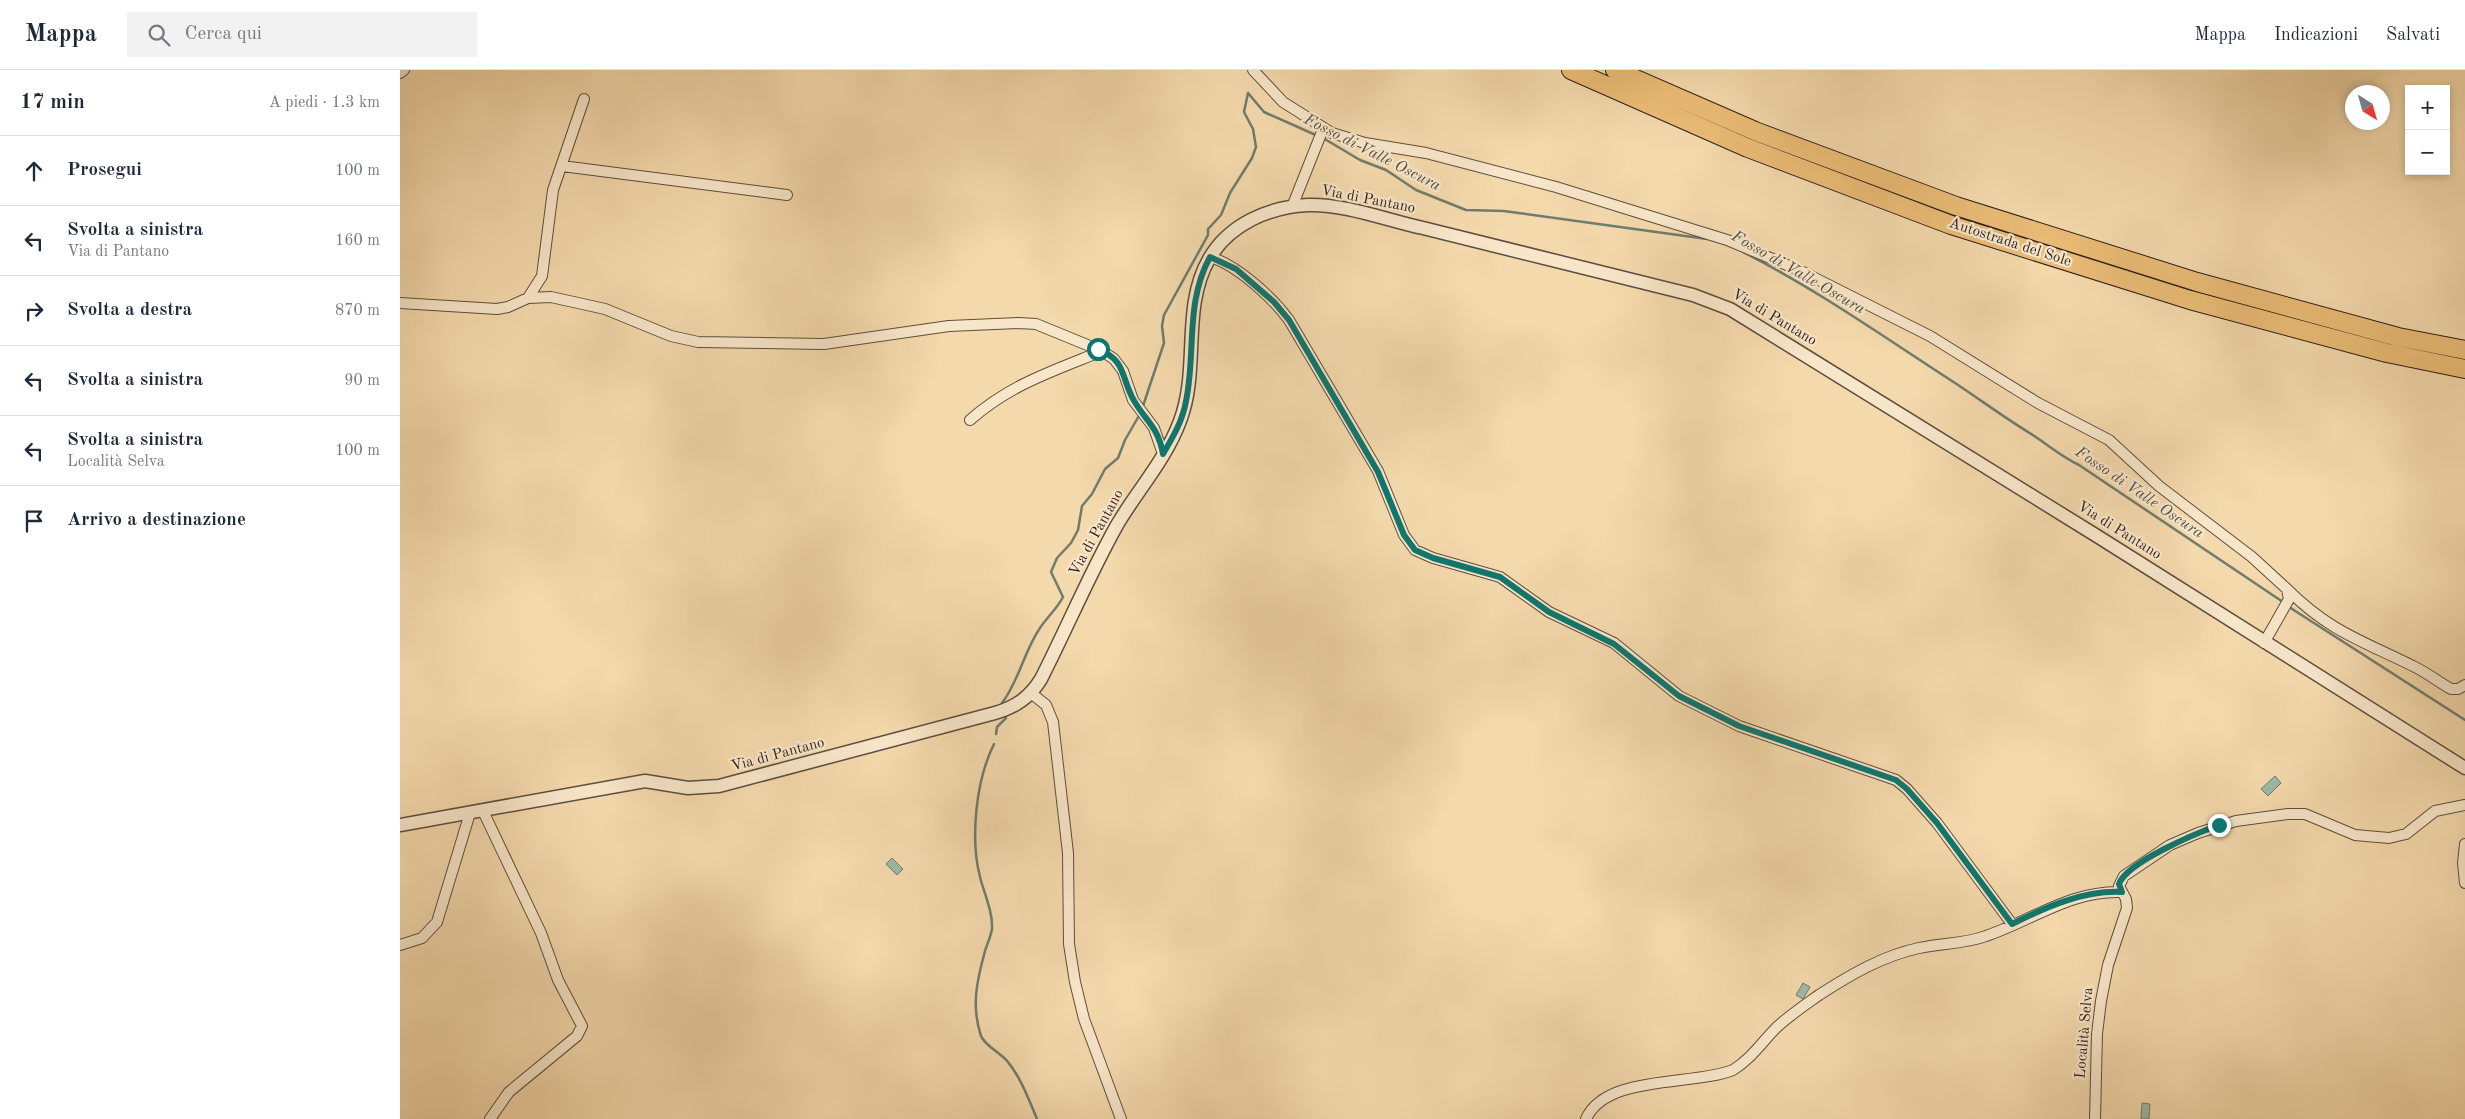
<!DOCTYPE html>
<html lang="it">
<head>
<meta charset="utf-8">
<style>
  :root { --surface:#fff; --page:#f2f2f3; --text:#1f2937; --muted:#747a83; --line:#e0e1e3 }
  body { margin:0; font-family:"Old Standard TT",serif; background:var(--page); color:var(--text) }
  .controls { position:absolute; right:15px; top:15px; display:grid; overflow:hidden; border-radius:0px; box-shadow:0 2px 8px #0003 }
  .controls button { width:45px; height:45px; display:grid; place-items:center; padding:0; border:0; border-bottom:1px solid var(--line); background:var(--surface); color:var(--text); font:25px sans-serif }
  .compass { position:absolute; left:1945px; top:15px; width:45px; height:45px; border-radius:50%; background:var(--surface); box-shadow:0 2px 8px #0003; rotate:143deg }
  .stop { position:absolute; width:15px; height:15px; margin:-11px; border:4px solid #0f766e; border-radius:50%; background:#fff }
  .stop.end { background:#0f766e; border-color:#fff; box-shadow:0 1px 5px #0008 }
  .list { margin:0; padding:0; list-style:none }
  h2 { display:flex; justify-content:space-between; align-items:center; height:65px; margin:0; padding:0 20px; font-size:21px }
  h2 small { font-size:16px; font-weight:400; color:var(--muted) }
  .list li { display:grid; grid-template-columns:32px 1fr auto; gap:15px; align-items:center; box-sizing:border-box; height:70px; padding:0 20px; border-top:1px solid var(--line) }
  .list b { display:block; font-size:19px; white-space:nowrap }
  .list p { margin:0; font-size:16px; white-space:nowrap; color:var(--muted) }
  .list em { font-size:16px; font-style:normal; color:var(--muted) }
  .icon { flex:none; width:28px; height:28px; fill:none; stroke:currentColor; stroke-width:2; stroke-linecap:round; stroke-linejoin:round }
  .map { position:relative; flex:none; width:2065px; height:1049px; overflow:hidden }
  header { display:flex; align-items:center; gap:30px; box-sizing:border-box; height:70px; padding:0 25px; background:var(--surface); border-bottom:1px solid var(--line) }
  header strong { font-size:24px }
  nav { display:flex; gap:28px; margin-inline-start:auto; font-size:18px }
  .search { width:350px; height:45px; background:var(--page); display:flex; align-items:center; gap:12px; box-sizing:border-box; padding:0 18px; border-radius:0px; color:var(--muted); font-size:19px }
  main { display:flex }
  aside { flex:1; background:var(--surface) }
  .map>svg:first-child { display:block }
  .water { fill:#9cbaa7; stroke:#6f7c6f }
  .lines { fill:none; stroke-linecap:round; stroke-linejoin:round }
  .stream { stroke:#6f7c6f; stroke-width:2.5 }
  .minor-casing { stroke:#5d4e3e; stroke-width:12 }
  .tertiary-casing { stroke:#5d4e3e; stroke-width:15 }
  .motorway-casing { stroke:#2b1f1a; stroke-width:20 }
  .minor { stroke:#f8e6c9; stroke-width:10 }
  .tertiary { stroke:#f8e6c9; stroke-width:12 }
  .motorway { stroke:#eabc76; stroke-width:18 }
  .route { stroke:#0f766e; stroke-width:6 }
  .labels { text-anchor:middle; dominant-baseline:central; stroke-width:4.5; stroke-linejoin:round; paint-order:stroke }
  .street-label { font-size:15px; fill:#2b1f1a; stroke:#f8e6c9 }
  .water-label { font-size:16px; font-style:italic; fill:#4d4e44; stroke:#f8e6c9 }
</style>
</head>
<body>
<header>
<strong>Mappa</strong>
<div class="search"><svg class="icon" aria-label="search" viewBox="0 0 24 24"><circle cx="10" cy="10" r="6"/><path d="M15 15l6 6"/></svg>Cerca qui</div>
<nav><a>Mappa</a><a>Indicazioni</a><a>Salvati</a></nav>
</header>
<main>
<aside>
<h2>17 min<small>A piedi · 1.3 km</small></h2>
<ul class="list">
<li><svg class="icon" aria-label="ahead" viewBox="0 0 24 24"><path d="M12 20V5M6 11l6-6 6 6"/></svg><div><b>Prosegui</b></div><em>100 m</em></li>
<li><svg class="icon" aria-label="left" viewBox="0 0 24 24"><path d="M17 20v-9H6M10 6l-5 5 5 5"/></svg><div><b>Svolta a sinistra</b><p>Via di Pantano</p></div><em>160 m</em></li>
<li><svg class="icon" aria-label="right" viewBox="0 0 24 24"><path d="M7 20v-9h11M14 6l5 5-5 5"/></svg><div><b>Svolta a destra</b></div><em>870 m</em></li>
<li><svg class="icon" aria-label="left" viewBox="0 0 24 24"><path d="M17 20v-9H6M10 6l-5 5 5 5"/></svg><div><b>Svolta a sinistra</b></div><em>90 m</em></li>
<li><svg class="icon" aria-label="left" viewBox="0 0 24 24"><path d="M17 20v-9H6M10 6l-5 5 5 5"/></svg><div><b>Svolta a sinistra</b><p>Località Selva</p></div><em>100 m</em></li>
<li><svg class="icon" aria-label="arrive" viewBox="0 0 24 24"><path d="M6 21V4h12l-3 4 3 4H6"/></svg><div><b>Arrivo a destinazione</b></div></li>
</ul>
</aside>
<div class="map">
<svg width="2065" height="1049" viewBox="0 0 2065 1049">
  <rect width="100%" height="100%" fill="#f4d9ac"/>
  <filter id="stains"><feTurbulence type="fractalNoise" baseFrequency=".004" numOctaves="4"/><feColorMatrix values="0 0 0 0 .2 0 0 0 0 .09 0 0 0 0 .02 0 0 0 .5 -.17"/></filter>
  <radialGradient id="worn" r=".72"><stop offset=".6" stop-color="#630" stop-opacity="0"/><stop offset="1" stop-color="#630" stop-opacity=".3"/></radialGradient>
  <path class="water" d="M1875,706L1881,713L1868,726L1861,719Z
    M492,788L503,799L497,805L486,794Z
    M1403,913L1410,917L1403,929L1396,925Z
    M1742,1033L1750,1034L1749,1049H1741Z"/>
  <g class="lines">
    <path class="stream" d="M848,23L864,42L918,66
      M923,68L960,90L986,100L1016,120L1066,140L1104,141L1307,169
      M1343,182C1416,219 1484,267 1552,311C1578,328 1602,346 1628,362C1646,373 1660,386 1679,395L1883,532
      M742,339L764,273L762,256L764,245L808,165V159L821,145L830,123L852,88L856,77L853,59L844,42L848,23
      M1889,537L2065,650
      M603,636L602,633C619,611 624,581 640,558C647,547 657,539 663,527L651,502L657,488L671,473L678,460L682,436L692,424L705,399L718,388L725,370L740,344
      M596,664L597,657L606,648L605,644
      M594,674C576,710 570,768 580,807C584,823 593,842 592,859C591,866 587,874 585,881C577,910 571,936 581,966C585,976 601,983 608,992C621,1008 629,1030 637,1049"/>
    <defs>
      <path id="minor" d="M853,0L883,32L932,63L965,73L1026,83L1156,117L1327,170L1399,200L1530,266L1638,333L1709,370L1759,416L1852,487L1887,519L1889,529L1864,573
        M0,3L4,0
        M162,96L387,125
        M892,137L923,59
        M810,187C837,195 872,227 889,250L978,401L1004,465L1015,480L1033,488L1100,507L1149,542L1214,573L1279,626L1339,656L1496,710L1507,719L1537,753L1612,854
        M128,228L142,206L153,120L184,29
        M0,233L97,239L108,237L128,228L151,227L205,239L271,266L298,272L424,274L549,256L619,253L636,254L702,281L714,289L723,301L733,330L754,358L763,384
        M570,350C611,314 653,301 702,281
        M1887,519C1930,562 1963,571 2015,597C2027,603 2039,612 2051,619H2058L2065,615
        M631,623L646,635L653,652L668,783L669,874L675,912L684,949L721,1049
        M83,741L141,863L158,910L182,956L177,966L109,1022L90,1049
        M2065,774L2063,793L2065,813
        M0,875L22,868L37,852L70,743
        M1186,1049C1206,1004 1294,1016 1333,1000C1351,989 1362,972 1377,957C1390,945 1405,935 1419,925C1450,905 1482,886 1519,878C1541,873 1565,874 1586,866C1633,850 1671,820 1722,822
        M1695,1049L1697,964L1701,931L1708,895L1727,838L1726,829L1719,816L1724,806L1770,775L1798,763L1836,751L1888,744H1905L1955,765L1989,768L2006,764L2035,741L2065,735"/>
      <path id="tertiary" d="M0,755L245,711L288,718L319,716L595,643C616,637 630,627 641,609C667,558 689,505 717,455C737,421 766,389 780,351C800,299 781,238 809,189C829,154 869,137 908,135C946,134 986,150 1023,158C1113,180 1203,203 1293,225L1330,239L1697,466L2065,698"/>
      <path id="motorway" d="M1171,0L1348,78L1551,155L1790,230L1987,283L2065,299
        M1215,0L1355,61L1556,136L1797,212L1998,267L2065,280"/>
    </defs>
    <use href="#minor" class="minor-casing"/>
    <use href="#tertiary" class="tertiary-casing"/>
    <use href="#motorway" class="motorway-casing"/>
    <use href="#minor" class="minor"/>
    <use href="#tertiary" class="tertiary"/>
    <use href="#motorway" class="motorway"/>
  </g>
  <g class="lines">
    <path class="route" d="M698,279C725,290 721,305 732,327C743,349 758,355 763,384C773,367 783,350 786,331C796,284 785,232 810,187L836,199L874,232L889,250L978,402L1004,465L1015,480L1033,488L1100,507L1149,542L1214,574L1279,626L1339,656L1496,710L1507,719L1537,753L1612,854C1646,837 1684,820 1722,822L1719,814C1727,792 1797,763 1819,755"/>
  </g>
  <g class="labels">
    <g class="street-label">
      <text transform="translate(968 130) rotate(11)">Via di Pantano</text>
      <text transform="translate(1610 173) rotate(18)">Autostrada del Sole</text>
      <text transform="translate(1374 248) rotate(31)">Via di Pantano</text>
      <text transform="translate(1719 461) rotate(32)">Via di Pantano</text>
      <text transform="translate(697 463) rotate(-61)">Via di Pantano</text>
      <text transform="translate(378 685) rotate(-15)">Via di Pantano</text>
      <text transform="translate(1685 963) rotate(-85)">Località Selva</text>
    </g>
    <g class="water-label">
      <text transform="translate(972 83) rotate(27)">Fosso di Valle Oscura</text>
      <text transform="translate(1398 203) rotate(30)">Fosso di Valle Oscura</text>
      <text transform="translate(1739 423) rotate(34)">Fosso di Valle Oscura</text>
    </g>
  </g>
  <rect width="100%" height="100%" filter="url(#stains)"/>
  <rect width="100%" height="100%" fill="url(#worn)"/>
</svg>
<div class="controls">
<button>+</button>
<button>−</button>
</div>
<svg class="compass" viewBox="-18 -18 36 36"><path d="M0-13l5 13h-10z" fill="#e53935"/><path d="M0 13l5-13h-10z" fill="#747a83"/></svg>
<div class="stop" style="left:698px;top:279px"></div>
<div class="stop end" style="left:1819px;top:755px"></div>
</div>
</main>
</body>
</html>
